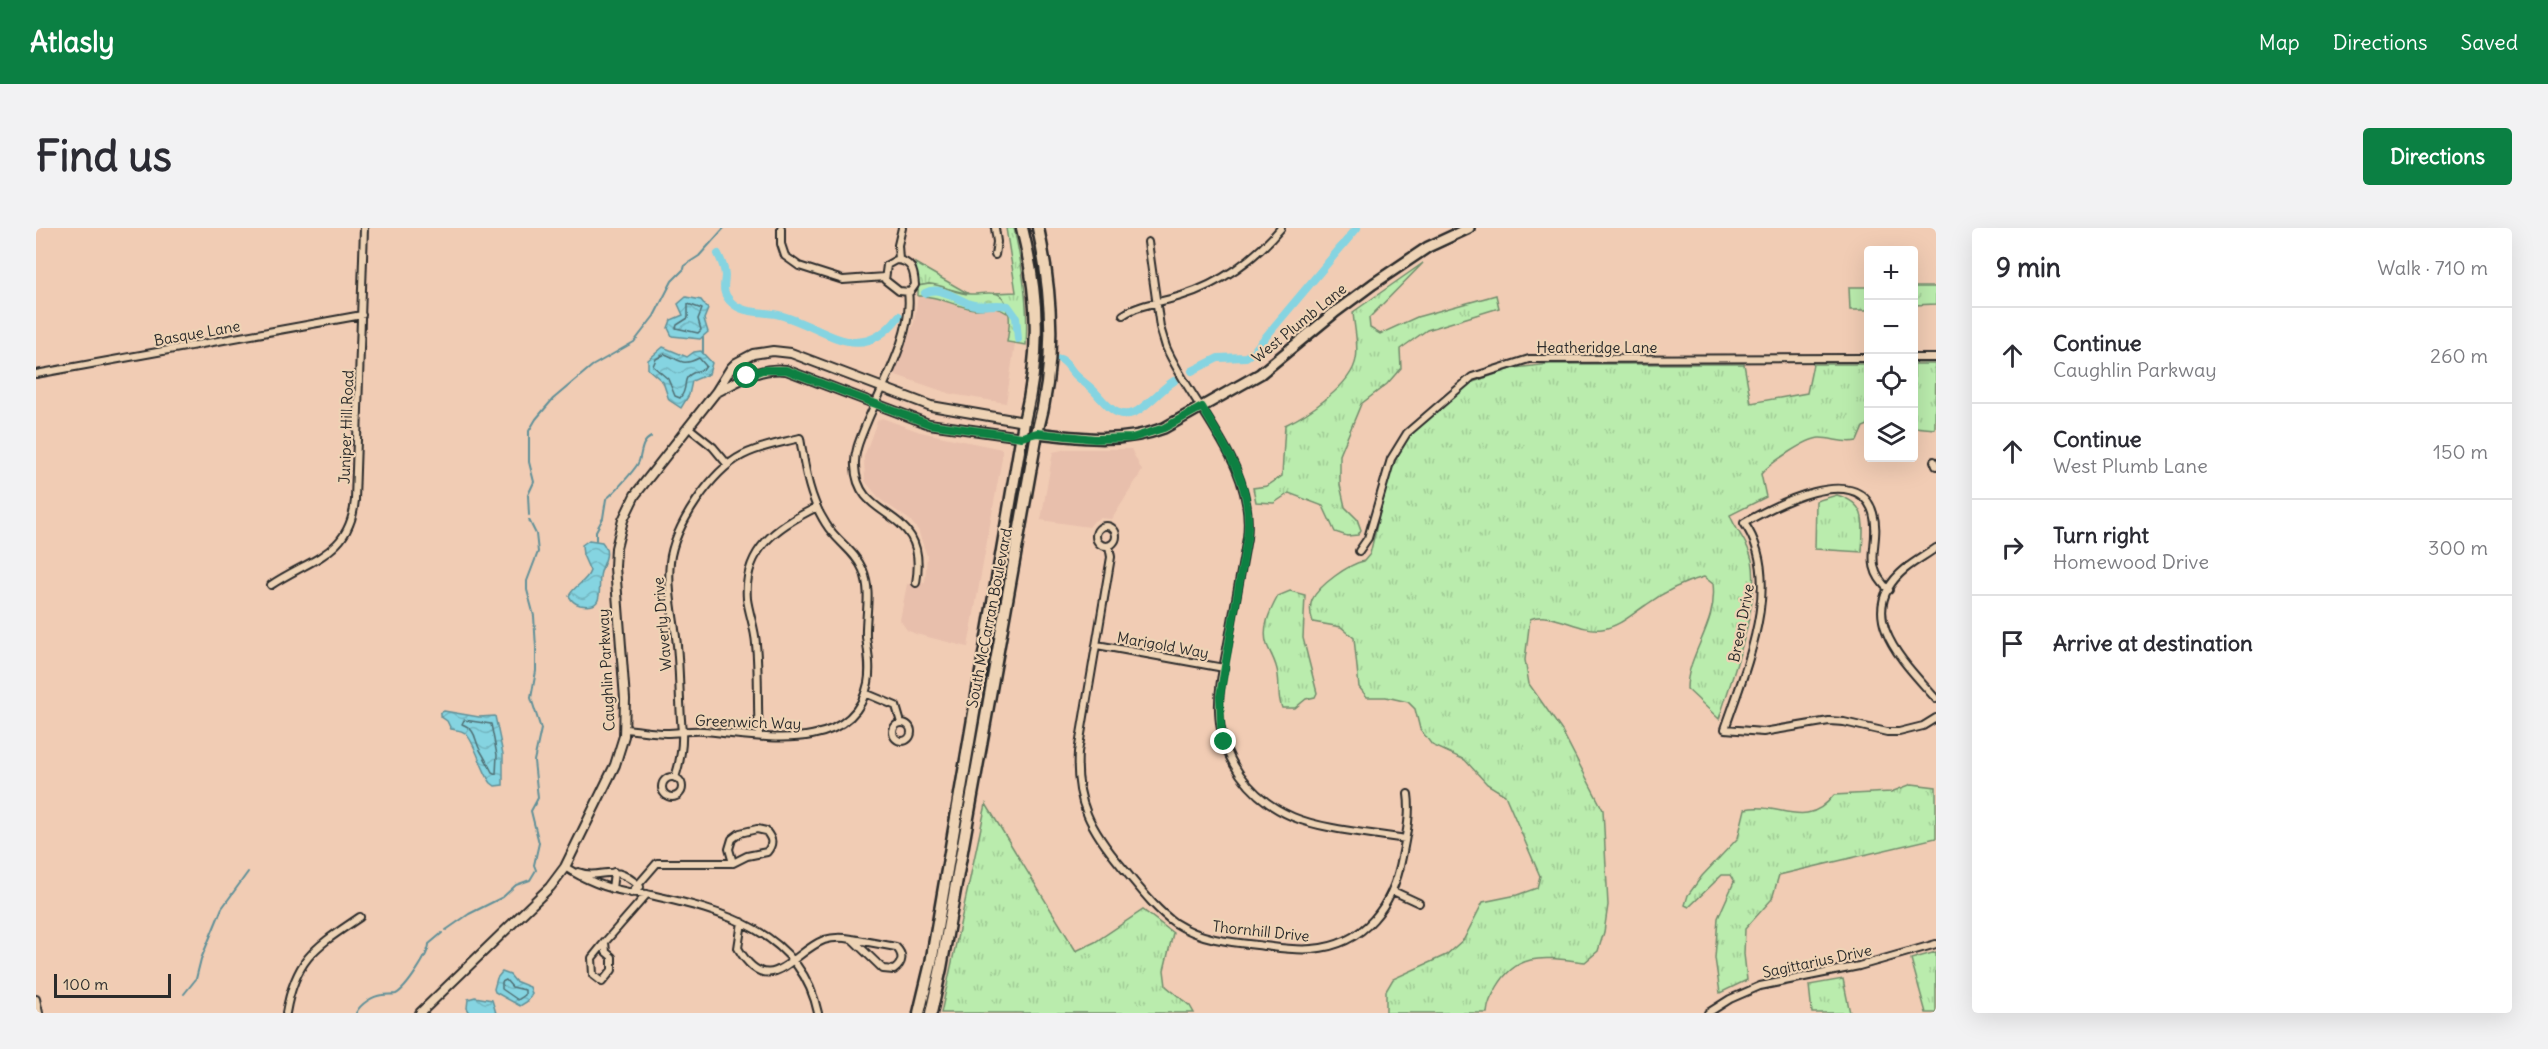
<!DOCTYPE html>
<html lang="en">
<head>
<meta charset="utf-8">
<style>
  :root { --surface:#fff; --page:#f2f2f3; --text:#2b2b33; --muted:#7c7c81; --line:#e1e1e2; --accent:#0b8043 }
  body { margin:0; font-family:Delius,sans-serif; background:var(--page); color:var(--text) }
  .controls { position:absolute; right:18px; top:18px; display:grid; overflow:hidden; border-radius:6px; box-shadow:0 6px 24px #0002 }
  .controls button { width:54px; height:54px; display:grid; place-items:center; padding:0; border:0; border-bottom:2px solid var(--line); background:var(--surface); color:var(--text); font:30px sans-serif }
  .scale { position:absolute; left:18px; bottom:15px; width:117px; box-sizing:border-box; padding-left:6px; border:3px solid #2b2b2b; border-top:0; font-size:16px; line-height:21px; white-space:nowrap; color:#2b2b2b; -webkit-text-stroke:4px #eed3b5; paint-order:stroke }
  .stop { position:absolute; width:18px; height:18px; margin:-14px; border:4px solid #0b8043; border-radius:50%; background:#fff }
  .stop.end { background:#0b8043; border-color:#fff; box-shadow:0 2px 6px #0008 }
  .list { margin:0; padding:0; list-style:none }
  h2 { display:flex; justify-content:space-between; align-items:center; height:78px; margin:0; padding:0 24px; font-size:26px }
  h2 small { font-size:20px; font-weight:400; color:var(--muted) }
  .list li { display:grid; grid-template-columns:39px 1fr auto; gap:18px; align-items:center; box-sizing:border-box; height:96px; padding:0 24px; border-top:2px solid var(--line) }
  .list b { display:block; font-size:22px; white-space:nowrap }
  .list p { margin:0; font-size:20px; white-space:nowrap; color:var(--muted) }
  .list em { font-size:20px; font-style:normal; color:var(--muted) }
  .icon { flex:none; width:33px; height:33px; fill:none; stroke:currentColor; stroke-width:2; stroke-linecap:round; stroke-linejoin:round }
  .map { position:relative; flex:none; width:1900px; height:785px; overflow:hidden; border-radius:6px }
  header { display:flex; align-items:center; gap:36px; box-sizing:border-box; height:84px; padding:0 30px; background:var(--accent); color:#fff }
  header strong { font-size:28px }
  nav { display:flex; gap:33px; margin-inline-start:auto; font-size:21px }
  .intro { display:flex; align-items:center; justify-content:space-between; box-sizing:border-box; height:144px; padding:0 36px }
  h1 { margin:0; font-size:42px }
  .button { padding:15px 27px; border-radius:6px; background:var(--accent); color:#fff; font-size:21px; font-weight:700 }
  main { display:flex; gap:36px; padding:0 36px }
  aside { flex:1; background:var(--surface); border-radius:6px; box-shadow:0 6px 24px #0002 }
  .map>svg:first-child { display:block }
  .built { fill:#e8bfac }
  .grass { fill:url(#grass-tufts); stroke:#728c6c; stroke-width:1.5 }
  .forest { fill:url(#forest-crowns); stroke:#728c6c; stroke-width:1.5 }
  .water { fill:url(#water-waves); stroke:#619098; stroke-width:1.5 }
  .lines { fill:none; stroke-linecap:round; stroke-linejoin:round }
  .shore { stroke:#4f6f74; stroke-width:1.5 }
  .stream { stroke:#619098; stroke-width:2 }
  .canal { stroke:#85d4e1; stroke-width:8 }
  .minor-casing { stroke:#2b2b2b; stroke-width:10 }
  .tertiary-casing { stroke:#2b2b2b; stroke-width:12 }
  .secondary-casing { stroke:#2b2b2b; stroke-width:14 }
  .primary-casing { stroke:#2b2b2b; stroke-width:15 }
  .minor { stroke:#eed3b5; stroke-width:6 }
  .tertiary { stroke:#eed3b5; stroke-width:8 }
  .secondary { stroke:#eed3b5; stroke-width:9 }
  .primary { stroke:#eed3b5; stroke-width:10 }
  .route { stroke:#0b8043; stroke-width:8 }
  .labels { text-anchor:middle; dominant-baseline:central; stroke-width:4.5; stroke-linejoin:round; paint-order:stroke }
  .street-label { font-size:15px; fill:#2b2b2b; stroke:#eed3b5 }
</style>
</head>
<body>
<header>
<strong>Atlasly</strong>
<nav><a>Map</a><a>Directions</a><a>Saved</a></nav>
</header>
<div class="intro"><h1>Find us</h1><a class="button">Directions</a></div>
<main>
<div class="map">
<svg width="1900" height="785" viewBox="0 0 1900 785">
  <defs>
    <pattern id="grass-tufts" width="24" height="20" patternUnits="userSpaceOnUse" patternTransform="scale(1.5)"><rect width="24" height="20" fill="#baecad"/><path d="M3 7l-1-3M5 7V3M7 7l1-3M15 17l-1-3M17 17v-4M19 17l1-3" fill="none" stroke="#a0cb95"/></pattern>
    <pattern id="forest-crowns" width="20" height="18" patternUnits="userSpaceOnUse" patternTransform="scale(1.5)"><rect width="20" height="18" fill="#baecad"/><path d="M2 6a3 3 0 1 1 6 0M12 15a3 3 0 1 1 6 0" fill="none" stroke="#a0cb95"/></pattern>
    <pattern id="water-waves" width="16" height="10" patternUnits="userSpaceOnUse" patternTransform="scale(1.5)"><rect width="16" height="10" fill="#85d4e1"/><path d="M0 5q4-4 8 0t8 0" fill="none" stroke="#73b6c1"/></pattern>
  </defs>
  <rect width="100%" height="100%" fill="#f1ccb4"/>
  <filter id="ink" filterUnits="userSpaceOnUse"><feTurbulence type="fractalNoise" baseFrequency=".0167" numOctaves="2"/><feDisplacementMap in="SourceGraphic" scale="12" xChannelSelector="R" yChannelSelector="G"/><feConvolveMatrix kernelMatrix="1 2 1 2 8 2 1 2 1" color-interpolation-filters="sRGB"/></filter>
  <g filter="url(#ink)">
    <path class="built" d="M895,67L932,80L961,79L971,85L974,94L971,114L979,116L970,175L915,166L857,146L878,95L882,68Z
      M846,190L884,204L966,221V230L932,419L880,406L871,402L864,392L871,356L889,355L891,328L882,302L874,292L845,272L829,253L828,229L841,193Z
      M1031,221H1095L1106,243L1076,291L1064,290L1058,293L1053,299L1005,292L1017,224Z"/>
    <path class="grass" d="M970,0H978C986,38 993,78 990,117L971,114C974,97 977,76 960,65L980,64Z
      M879,35L933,66L893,56L882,58Z
      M1387,35L1333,90L1334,100L1344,106L1381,89L1460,67L1463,80L1391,102L1364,121L1365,140L1351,156L1325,176L1304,227V257L1309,279L1321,291L1325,302L1322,307L1311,308L1299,304L1287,278L1253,265L1238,275L1220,274L1217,260L1231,258L1246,248L1249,197C1271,187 1316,157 1320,131C1323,117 1318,99 1317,84Z
      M1813,59H1832V82H1814Z
      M1878,59H1900V76L1878,77Z
      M1514,136H1708L1715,175L1771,165L1777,136H1832V197L1827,199L1821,213C1807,216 1797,210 1784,210C1771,210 1733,236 1725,246L1730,269L1694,287C1700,304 1711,311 1716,332C1725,375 1696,449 1683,491L1651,461C1651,426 1682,396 1677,356L1668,349C1647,354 1628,364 1610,377C1596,386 1583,399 1566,401C1542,404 1516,382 1494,391L1489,432L1493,456L1526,503L1567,582L1572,677L1568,704L1562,723L1549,734C1512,730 1482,722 1461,759C1456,768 1452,774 1451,785H1350V763L1357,751L1410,727L1428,711L1447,674L1481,667L1501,660L1504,648L1469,567L1451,556L1429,532L1396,517L1384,501L1379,481L1372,474L1350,469H1331L1323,459L1318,410L1305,399L1277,394C1274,386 1273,380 1276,372C1283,357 1313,336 1328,333L1334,326L1353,247L1367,216L1379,201L1434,155L1478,140Z
      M1878,136H1900L1899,201L1878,199Z
      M1801,267C1833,276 1827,297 1826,324L1779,321L1780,273Z
      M1254,363L1269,367L1267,410L1281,465L1279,469L1270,471L1259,480H1246C1241,468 1244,460 1242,447C1241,435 1235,427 1231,417C1225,400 1235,381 1242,368Z
      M1876,556L1900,559V610L1743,647L1736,671L1709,701L1708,726L1711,752L1684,765L1679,730L1682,690L1698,654L1694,647H1686L1653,679L1649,677L1652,667L1666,648L1702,610L1709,581C1743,573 1769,604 1798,567L1855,564Z
      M950,576L1040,723L1059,714L1107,682L1137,705L1128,742L1130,758L1154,778L1158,785H905Z
      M1900,724V785H1890L1875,731Z
      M1807,751L1814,785H1776L1773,757Z"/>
    <path class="forest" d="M893,56C905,56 914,63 926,65C945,70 970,53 971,85C960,77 951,81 938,81C919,79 902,67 882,68V58Z"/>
    <path class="water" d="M650,69L665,72L672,81L668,91L672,104L664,111L636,108L632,100L635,92L647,87L642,76Z
      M627,119L651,129L658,124L665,123L676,135L673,146L656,153L653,167L645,180L633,172L627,154L612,141V132Z
      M553,312L566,314C577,327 565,336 564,349C562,363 569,382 544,377C538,375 536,373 533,368C538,357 550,355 554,343L547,327L546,317Z
      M408,483L443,489L459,488L467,526V557L459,558L455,555C446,544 438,511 429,505C426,502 419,502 415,501L411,493L404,488V485Z
      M466,744L474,747L479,753L494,759L496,766L492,773L484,778L459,764L458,761L461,750Z
      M439,769L456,772L460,785H434L431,780L432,771Z"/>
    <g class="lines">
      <path class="shore" d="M652,76L666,81L662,91L665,102L662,105L640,100L641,97L652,90Z
        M629,126C645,132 645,139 663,130L670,138L668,141C639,149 656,156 644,170L639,168L632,151L617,138L620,131Z
        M428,492L455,496L461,527L460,546L456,544C452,536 449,530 444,522C438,511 441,502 426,496Z
        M470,752L476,759L489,762V767L482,772L466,761V754Z"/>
      <path class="stream" d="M667,109V125
        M493,287L492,267L498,254L493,234V203L500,191L517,171L556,138L598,114L618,88L636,53L648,41L649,37L663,28L688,0
        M560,312V303L567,290L570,271C576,267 601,240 603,233C606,224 605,214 615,209
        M410,702L433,686L467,669L480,657L494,652L500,642L498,637L503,615L495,583L502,570L498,533L505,501L495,470L500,443V420L498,388L491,362V353L502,324L500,306L493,292
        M148,766L160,751L165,731L186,680L212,644
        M320,785C324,776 337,768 346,767C350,766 356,767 360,766C370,761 393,726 393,716L406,705"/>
      <path class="canal" d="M682,26C685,32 689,41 689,48C688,59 686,64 694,73C708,88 729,82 747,88C791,101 825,139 863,88
        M889,65C904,57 920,71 934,76C946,80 959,75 972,78L980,89L982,111
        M1024,131C1031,134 1032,138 1037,144C1042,150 1049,155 1055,160C1067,171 1078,192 1097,185C1109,181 1125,161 1138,153
        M1156,143L1182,130L1210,129L1217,124L1321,0"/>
      <defs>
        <path id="minor" d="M745,0V16L749,28L763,38L807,52L849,49
          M1112,14L1124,99L1130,119C1158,182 1220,236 1211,310C1205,344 1199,377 1193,410C1189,433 1182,458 1183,482C1184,530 1214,571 1257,589C1288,602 1336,605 1369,611
          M959,27L961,14L959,0
          M860,32C876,33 878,43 879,57L874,64L863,63L849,52L851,37Z
          M863,32L862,17L866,0
          M872,64C878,104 846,158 831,194C825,209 818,223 819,238C821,297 894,276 880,355
          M1087,87C1103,76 1127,74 1145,68C1184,56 1219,31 1245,0
          M1878,130H1900
          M0,146L326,87
          M652,199L677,219L692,237
          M1898,233L1900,238
          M1060 308a10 10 0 1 1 20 0a10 10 0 1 1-20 0Z
          M1073,318L1075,329L1042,524C1039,574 1055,602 1086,639C1103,659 1118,680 1139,695C1164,711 1192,714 1221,717C1239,719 1258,723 1276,721C1329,717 1357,677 1366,629C1370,608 1375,587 1372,566
          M1900,320C1890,327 1879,333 1869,341C1815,386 1869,435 1900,471
          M1323,323L1332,310L1355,231L1371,205L1436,149L1493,131L1832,130
          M235,357C275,330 314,327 319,272L328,0
          M1853,362C1824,336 1846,315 1837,285C1822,233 1737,278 1708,295C1749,352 1709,442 1689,501L1727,504L1793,493L1808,494L1851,504H1863L1887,498L1900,490
          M1061,417L1188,440
          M829,465L860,478L865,495
          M857 504a9 9 0 1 1 18 0a9 9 0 1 1-18 0Z
          M589,501C603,502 617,505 630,505C642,505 654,502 667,503C720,507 817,530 832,455C835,440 832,424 830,409C829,387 836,364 827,342C819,323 800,313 790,296C773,270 769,240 764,210C745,215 724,218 707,227C675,243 638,299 634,334C631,362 638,389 641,417C644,446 643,475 646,504C647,521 644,534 639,550
          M723,507C721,477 723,446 720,416C719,400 713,386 711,371C707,321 742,298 781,279
          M626 559a10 10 0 1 1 20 0a10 10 0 1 1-20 0Z
          M721,601L730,603C736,611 738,615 731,624L711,628L697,635L693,621L696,611L704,605Z
          M529,639C549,652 568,660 592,664C599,665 607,665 615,667C686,683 765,703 782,785
          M542,644C567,653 576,632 604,659
          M576,661L578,644
          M1357,663L1383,675
          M595,665L621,635H697
          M706,694L702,720C733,774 756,724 788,712C797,709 806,709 816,711
          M816,711L860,719C868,727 867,735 858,742L847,741Z
          M569,714L570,724L576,729V742L566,754L557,747L556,730Z
          M569,714L611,666
          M0,771L3,785
          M250,785C260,729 280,719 324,689
          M1672,785L1694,771L1724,758L1823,738L1900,716"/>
        <path id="tertiary" d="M681,164C704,152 723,139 750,142L893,196L986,209
          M384,785L514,659L529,639L579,537L588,508L589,471L579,339L580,320L587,292L599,267L680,164L695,140L700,135L717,126L737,123L755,125L895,178L988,194"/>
        <path id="secondary" d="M1001,205C1045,210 1086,216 1128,200L1224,146L1298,85L1337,56L1392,19L1433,0"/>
        <path id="primary" d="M883,785L895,735L988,194C1005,125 1003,69 986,0
          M895,785L905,740L1001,205C1020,136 1017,69 1002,0"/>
      </defs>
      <use href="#minor" class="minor-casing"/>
      <use href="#tertiary" class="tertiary-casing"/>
      <use href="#secondary" class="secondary-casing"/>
      <use href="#primary" class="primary-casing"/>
      <use href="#minor" class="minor"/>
      <use href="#tertiary" class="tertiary"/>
      <use href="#secondary" class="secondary"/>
      <use href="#primary" class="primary"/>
    </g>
  </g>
  <g class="lines" filter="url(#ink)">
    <path class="route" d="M711,148L726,142H750L893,196L986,209L1001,205L1059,211L1096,210L1128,200L1166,179C1191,223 1218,257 1211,310L1184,468L1185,499L1188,514"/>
  </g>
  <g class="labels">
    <g class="street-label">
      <text transform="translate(1263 95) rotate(-39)">West Plumb Lane</text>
      <text transform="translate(161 105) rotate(-10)">Basque Lane</text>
      <text x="1561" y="119">Heatheridge Lane</text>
      <text transform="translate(310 199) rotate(-88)">Juniper Hill Road</text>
      <text transform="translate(953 390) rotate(-79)">South McCarran Boulevard</text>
      <text transform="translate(1705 395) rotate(-79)">Breen Drive</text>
      <text transform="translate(626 396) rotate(-95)">Waverly Drive</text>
      <text transform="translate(1127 417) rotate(10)">Marigold Way</text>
      <text transform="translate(570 442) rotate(-93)">Caughlin Parkway</text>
      <text transform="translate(712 494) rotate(2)">Greenwich Way</text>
      <text transform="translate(1225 703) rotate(6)">Thornhill Drive</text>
      <text transform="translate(1781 733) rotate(-12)">Sagittarius Drive</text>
    </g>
  </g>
</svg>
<div class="controls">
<button>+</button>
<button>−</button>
<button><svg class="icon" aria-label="locate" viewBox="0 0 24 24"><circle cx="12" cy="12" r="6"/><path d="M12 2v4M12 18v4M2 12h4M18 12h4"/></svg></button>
<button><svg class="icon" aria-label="layers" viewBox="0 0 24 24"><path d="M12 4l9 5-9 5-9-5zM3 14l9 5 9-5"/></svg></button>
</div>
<div class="scale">100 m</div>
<div class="stop" style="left:711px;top:148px"></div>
<div class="stop end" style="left:1188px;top:514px"></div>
</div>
<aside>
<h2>9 min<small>Walk · 710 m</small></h2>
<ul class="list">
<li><svg class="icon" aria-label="ahead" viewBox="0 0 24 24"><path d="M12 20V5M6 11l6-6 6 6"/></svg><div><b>Continue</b><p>Caughlin Parkway</p></div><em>260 m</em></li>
<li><svg class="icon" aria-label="ahead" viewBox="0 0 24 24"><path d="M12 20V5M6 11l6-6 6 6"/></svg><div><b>Continue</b><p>West Plumb Lane</p></div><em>150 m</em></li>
<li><svg class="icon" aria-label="right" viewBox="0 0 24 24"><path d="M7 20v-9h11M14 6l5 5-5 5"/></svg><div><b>Turn right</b><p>Homewood Drive</p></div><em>300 m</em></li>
<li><svg class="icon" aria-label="arrive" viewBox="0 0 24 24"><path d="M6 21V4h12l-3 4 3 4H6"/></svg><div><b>Arrive at destination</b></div></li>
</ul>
</aside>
</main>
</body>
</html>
